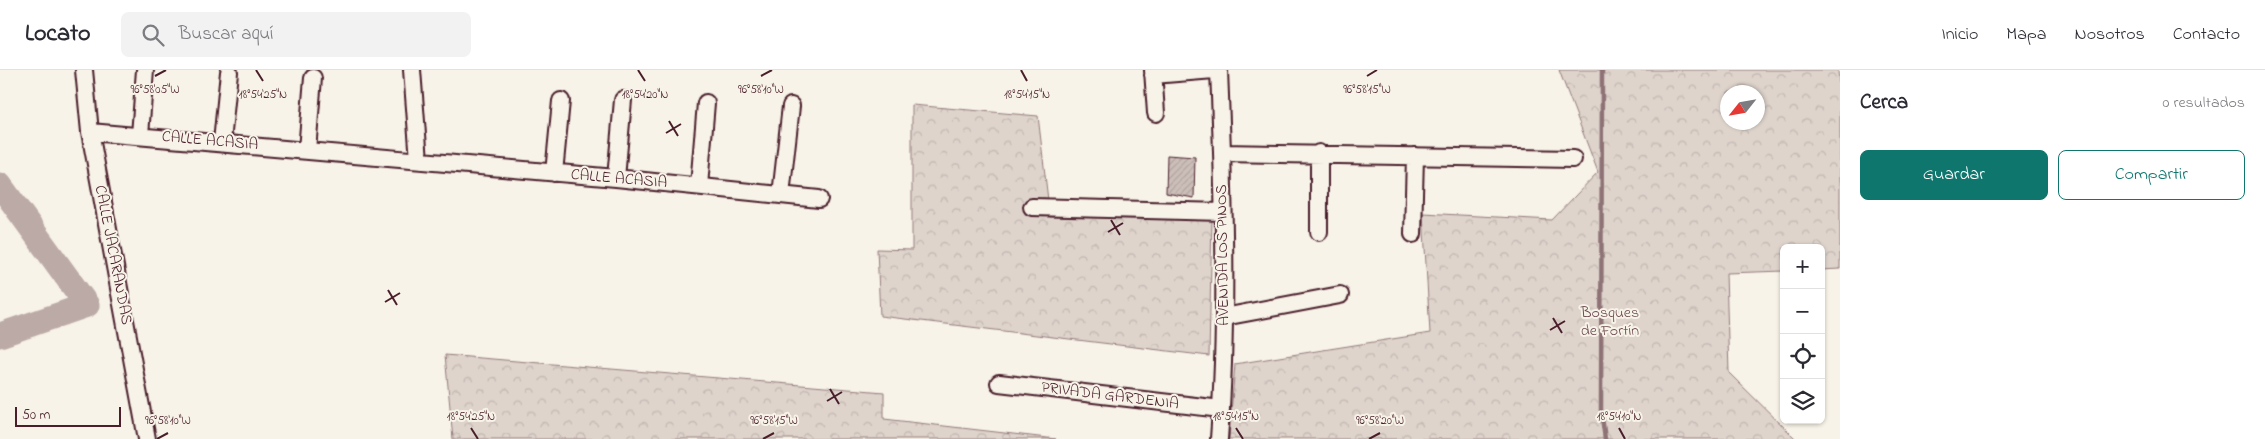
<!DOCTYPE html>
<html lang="es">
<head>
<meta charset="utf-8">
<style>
  :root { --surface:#fff; --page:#f2f2f3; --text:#2b2b33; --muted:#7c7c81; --line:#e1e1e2; --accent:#0f766e }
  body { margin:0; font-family:"Indie Flower",sans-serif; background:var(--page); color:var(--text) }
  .controls { position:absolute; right:15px; bottom:15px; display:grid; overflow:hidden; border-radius:8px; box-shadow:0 1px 4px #0004 }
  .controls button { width:45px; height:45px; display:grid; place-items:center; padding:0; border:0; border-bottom:1px solid var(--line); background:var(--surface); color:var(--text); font:25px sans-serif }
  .compass { position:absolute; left:1720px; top:15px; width:45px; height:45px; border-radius:50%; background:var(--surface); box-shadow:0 1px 4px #0004; rotate:239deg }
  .scale { position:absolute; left:15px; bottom:12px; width:106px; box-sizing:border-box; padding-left:5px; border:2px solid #4a1f2b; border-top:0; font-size:14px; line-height:18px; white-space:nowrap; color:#4a1f2b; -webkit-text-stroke:4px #f7f3e8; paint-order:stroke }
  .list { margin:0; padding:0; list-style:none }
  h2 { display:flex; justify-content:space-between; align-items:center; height:65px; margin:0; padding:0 20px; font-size:21px }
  h2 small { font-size:16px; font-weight:400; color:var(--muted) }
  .actions { display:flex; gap:10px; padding:15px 20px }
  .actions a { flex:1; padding:11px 0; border:1px solid var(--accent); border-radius:8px; text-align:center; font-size:18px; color:var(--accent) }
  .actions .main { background:var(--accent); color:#fff }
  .icon { flex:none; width:28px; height:28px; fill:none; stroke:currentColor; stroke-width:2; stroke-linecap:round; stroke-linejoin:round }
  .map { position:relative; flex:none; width:1840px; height:369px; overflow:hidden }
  header { display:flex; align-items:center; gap:30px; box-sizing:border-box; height:70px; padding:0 25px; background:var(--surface); border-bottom:1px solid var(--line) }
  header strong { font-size:24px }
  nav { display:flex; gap:28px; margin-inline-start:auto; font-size:18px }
  .search { width:350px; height:45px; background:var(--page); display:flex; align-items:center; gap:12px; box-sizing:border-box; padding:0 18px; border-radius:8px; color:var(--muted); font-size:19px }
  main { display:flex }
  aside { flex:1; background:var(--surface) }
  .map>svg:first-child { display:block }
  .forest { fill:url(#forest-crowns); stroke:#947a7c; fill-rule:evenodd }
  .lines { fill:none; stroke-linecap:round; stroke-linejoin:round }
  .stream { stroke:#8e7275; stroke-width:4.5 }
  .river { stroke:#bcaaa7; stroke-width:25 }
  .building { fill:url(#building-hatch); stroke:#4a1f2b }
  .minor-casing { stroke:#4a1f2b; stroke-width:20 }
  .minor { stroke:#f7f3e8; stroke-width:16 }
  .ticks { fill:none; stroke:#4a1f2b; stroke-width:2 }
  .labels { text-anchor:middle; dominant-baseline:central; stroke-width:4; stroke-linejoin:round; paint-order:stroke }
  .street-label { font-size:16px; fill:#4a1f2b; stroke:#f7f3e8 }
  .park-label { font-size:16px; fill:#6f4c53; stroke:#f7f3e8 }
  .ticks-label { font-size:12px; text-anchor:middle; fill:#4a1f2b; stroke:#f7f3e8; stroke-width:4; stroke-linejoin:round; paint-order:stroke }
</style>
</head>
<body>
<header>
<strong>Locato</strong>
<div class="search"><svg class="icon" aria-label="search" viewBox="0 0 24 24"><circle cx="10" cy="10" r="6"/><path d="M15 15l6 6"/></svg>Buscar aquí</div>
<nav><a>Inicio</a><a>Mapa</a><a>Nosotros</a><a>Contacto</a></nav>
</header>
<main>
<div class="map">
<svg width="1840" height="369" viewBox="0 0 1840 369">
  <defs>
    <pattern id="forest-crowns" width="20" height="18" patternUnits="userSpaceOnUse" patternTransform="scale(1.25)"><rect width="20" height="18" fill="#ded4cc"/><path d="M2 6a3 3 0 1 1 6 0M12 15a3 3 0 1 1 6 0" fill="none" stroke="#c0b6af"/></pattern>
    <pattern id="building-hatch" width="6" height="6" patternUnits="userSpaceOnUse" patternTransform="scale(1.25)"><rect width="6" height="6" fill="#ccbfb9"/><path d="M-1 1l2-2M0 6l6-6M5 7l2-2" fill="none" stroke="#b1a49f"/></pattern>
  </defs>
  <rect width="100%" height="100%" fill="#f7f3e8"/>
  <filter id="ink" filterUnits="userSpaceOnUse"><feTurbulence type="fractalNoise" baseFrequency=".02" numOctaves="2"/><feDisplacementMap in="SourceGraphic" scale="10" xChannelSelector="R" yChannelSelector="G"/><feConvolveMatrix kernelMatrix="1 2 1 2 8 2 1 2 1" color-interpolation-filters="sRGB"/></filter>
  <g filter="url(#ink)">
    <path class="forest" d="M1559,0H1838L1840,29V199L1821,200V178H1784V201L1726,203L1729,303L1796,369H1229L1235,294L1430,263L1423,143L1552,150L1598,102ZM1758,22V52H1728V22Z
      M912,35L1038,46L1050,147H1212L1209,286L880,246L877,179L912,180Z
      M445,285L884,322V349L1056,369H453Z"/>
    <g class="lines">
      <path class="stream" d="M1602,0L1601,340L1605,369"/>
      <path class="river" d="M0,115L87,235L0,265"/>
    </g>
    <path class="building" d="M1167,85L1195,87L1194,128L1166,123Z"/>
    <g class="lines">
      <defs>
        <path id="minor" d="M84,0L90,62L147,369
          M412,0L419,90
          M1153,0L1156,43
          M1153,5L1214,0
          M90,62L616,108L819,129
          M140,65L145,0
          M222,72L229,2
          M307,80L313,8
          M1222,83L1573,89
          M554,103L561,31
          M616,108L623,30
          M699,116L706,33
          M781,125L791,36
          M1032,137L1223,142
          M1319,162V83
          M1413,164L1415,86
          M1224,247L1340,225
          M999,313L1221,339
          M1219,369C1228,246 1224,123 1219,0"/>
      </defs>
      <use href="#minor" class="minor-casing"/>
      <use href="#minor" class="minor"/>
    </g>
  </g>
  <path class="ticks" d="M256,0L263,11M638,0L645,11M1021,0L1027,11M155,6L166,0M761,6L772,0M1367,6L1377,0M669,51L678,66M666,63L681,54M1111,150L1120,165M1108,162L1123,153M388,220L397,235M385,232L400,223M1553,248L1562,263M1550,260L1565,251M830,319L839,334M827,331L842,322M471,358L478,369M1236,358L1243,369M1619,358L1625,369M157,369L168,363M763,369L774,363M1369,369L1380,363"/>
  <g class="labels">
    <g class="street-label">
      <text transform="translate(210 71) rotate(5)">CALLE ACASIA</text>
      <text transform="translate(619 109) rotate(5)">CALLE ACASIA</text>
      <text transform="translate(113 185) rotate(79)">CALLE JACARANDAS</text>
      <text transform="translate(1223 185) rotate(-91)">AVENIDA LOS PINOS</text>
      <text transform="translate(1110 326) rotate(7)">PRIVADA GARDENIA</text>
    </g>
    <g class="park-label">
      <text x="1610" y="243">Bosques<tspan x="1610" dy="18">de Fortín</tspan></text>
    </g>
  </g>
  <g class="ticks-label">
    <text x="155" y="23">96°58'05"W</text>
    <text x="761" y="23">96°58'10"W</text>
    <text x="1367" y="23">96°58'15"W</text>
    <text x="263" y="28">18°54'25"N</text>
    <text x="645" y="28">18°54'20"N</text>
    <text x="1027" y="28">18°54'15"N</text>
    <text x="471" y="350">18°54'25"N</text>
    <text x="1236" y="350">18°54'15"N</text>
    <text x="1619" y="350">18°54'10"N</text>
    <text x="168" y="354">96°58'10"W</text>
    <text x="774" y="354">96°58'15"W</text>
    <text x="1380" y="354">96°58'20"W</text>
  </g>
</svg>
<div class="controls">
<button>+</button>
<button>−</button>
<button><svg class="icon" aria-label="locate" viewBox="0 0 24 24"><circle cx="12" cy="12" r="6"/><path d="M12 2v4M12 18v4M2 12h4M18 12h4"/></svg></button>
<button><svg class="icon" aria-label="layers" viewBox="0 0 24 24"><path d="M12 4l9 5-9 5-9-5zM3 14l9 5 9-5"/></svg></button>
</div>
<svg class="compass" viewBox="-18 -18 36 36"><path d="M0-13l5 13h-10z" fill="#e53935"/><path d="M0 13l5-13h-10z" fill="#7c7c81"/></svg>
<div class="scale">50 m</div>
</div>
<aside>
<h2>Cerca<small>0 resultados</small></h2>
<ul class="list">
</ul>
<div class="actions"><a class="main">Guardar</a><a>Compartir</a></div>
</aside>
</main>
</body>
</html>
